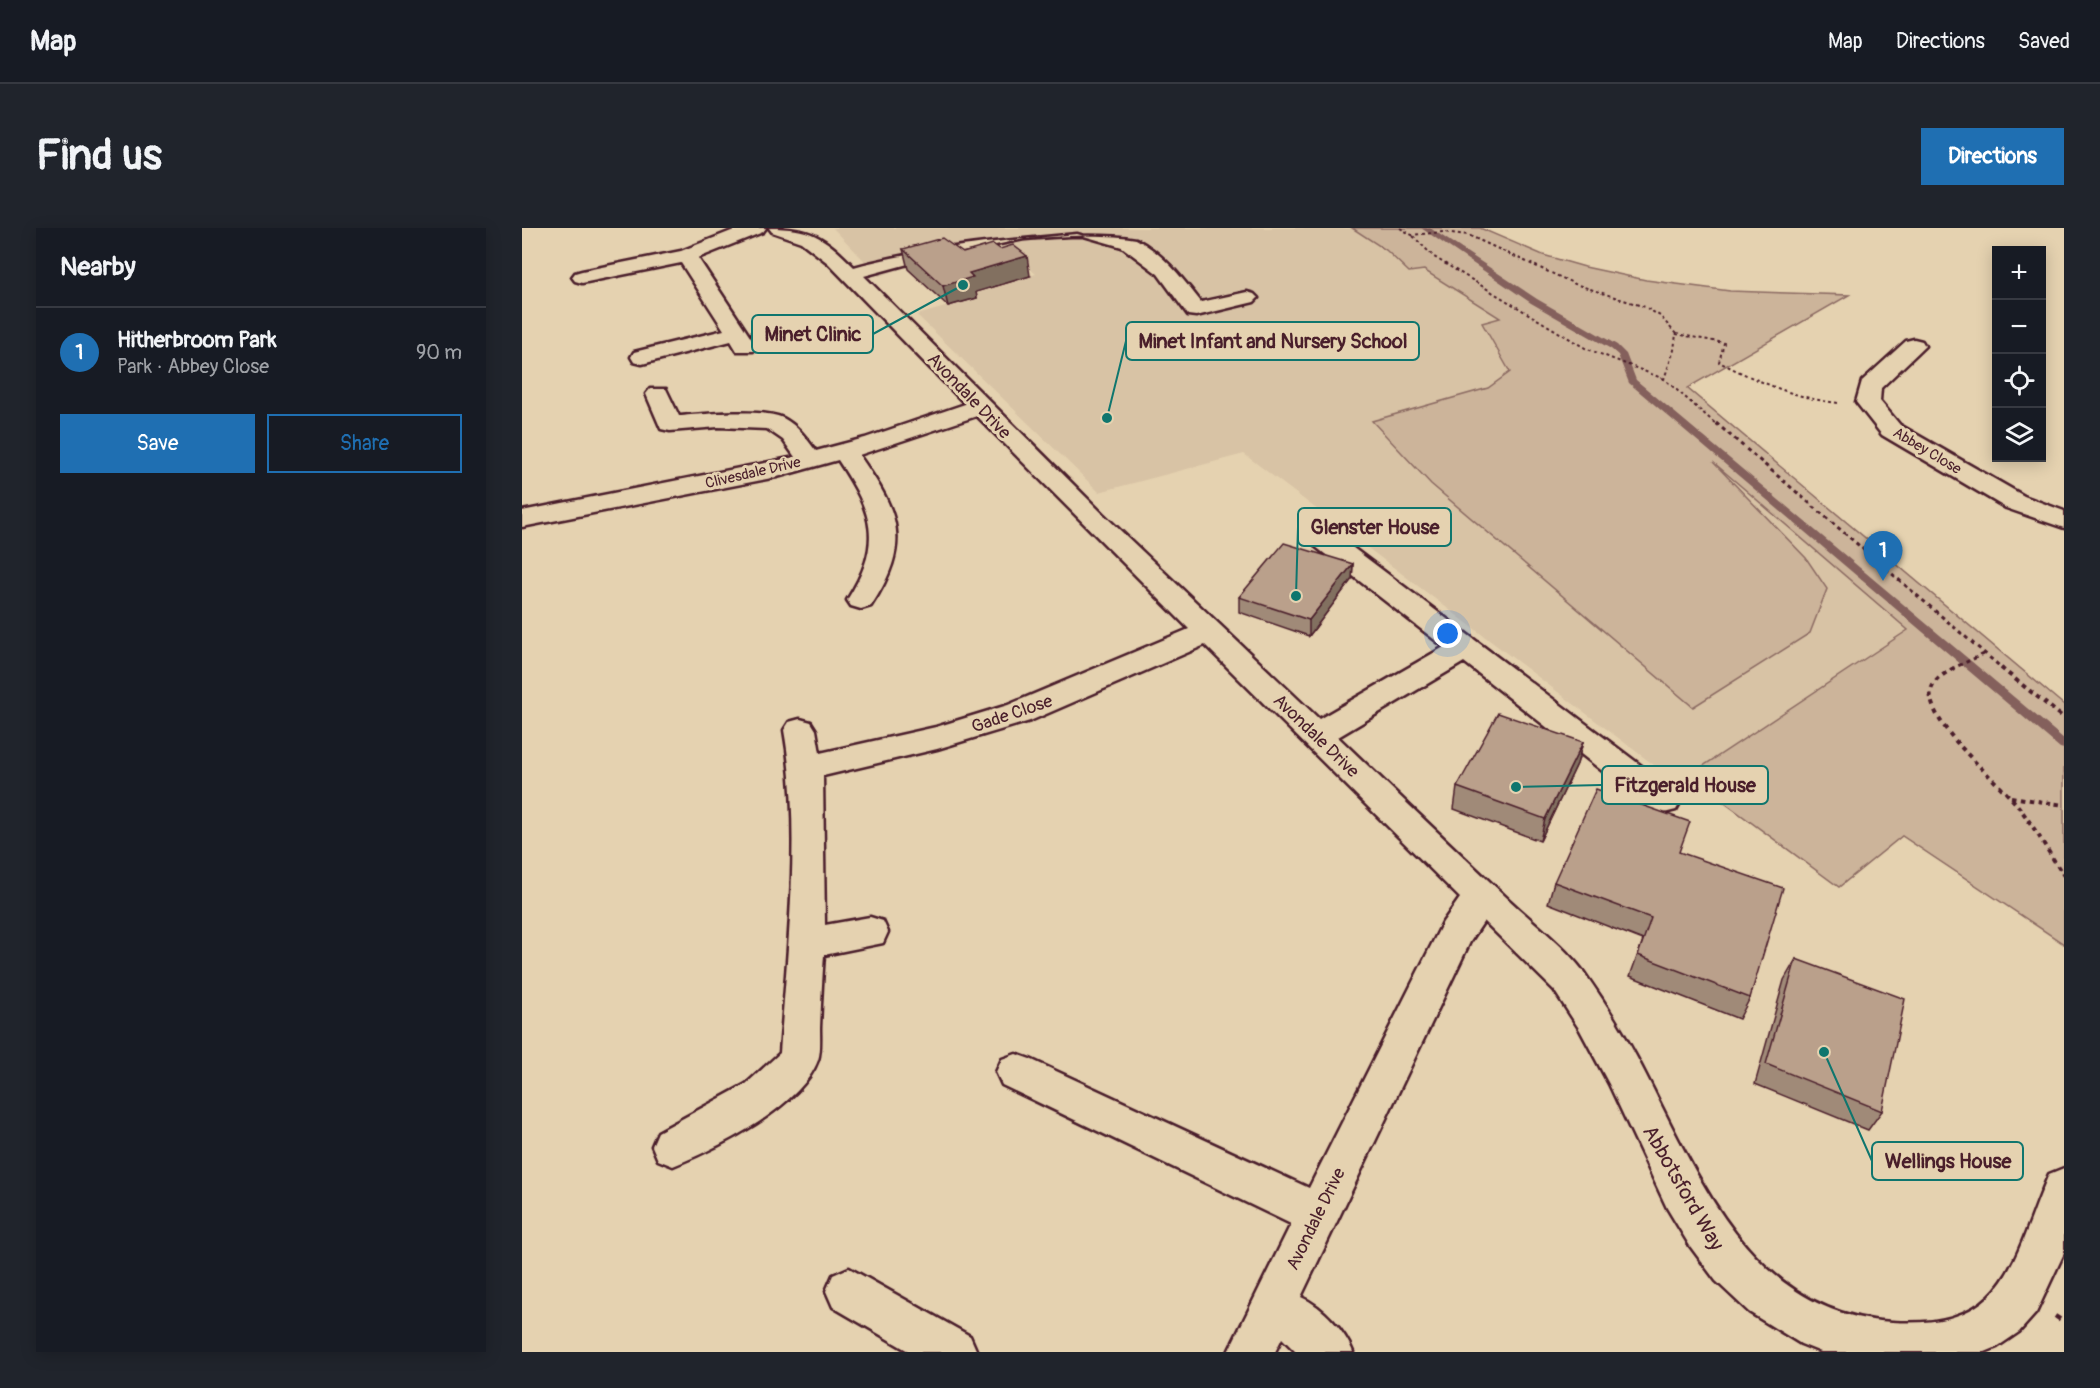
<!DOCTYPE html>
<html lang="en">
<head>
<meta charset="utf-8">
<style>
  :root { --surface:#171b24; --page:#20242c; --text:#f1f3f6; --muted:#9ea1a6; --line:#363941; --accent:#1f6fb2 }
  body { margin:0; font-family:Pangolin,sans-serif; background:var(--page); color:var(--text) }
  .controls { position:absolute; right:18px; top:18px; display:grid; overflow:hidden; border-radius:0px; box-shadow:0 3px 15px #0003 }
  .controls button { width:54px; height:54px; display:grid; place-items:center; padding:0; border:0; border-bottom:2px solid var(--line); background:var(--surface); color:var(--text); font:30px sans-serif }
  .you { position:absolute; left:926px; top:406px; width:21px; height:21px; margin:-15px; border:4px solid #fff; border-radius:50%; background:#1a73e8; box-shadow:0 0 0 9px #1a73e833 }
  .badge { display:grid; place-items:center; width:39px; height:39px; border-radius:50%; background:var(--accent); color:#fff; font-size:20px; font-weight:700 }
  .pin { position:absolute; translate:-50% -50px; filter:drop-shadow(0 2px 3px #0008) }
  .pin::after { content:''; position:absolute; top:32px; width:21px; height:18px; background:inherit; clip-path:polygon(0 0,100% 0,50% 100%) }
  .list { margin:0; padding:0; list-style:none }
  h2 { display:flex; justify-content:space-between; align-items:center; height:78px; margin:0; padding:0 24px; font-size:26px }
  h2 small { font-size:20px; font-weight:400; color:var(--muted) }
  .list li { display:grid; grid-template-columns:39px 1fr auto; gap:18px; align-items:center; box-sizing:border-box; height:90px; padding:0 24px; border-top:2px solid var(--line) }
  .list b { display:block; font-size:22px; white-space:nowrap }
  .list p { margin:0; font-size:20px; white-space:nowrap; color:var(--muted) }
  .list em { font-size:20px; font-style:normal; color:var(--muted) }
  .actions { display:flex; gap:12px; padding:18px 24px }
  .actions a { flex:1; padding:14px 0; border:2px solid var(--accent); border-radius:0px; text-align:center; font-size:21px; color:var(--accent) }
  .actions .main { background:var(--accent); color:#fff }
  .icon { flex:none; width:33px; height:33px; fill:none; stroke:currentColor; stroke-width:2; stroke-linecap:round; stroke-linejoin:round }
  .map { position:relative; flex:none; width:1542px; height:1124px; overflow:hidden; border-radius:0px }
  header { display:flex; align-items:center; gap:36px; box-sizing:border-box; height:84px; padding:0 30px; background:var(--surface); border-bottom:2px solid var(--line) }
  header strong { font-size:28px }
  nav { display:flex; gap:33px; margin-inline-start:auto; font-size:21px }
  .intro { display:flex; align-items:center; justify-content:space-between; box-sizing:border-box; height:144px; padding:0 36px }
  h1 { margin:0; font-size:42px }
  .button { padding:15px 27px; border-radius:0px; background:var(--accent); color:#fff; font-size:21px; font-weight:700 }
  main { display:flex; gap:36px; padding:0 36px }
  aside { flex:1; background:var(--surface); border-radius:0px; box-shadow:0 3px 15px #0003 }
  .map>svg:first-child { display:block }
  .built { fill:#d8c3a5 }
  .green { fill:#ccb49a; stroke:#8b6a62; stroke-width:1.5 }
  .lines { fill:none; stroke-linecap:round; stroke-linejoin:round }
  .stream { fill:#84615c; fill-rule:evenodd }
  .minor-casing { stroke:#4a1f2b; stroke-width:5 }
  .path-far3 { stroke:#4a1f2b; stroke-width:2; stroke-dasharray:3 3; stroke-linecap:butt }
  .path-far2 { stroke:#4a1f2b; stroke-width:3; stroke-dasharray:4 4; stroke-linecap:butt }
  .path-far1 { stroke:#4a1f2b; stroke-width:4; stroke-dasharray:4.5 4.5; stroke-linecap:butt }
  .path { stroke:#4a1f2b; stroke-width:4.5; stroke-dasharray:6 6; stroke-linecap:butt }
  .minor { fill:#e5d2b0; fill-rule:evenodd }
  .wall { fill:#a08a78; stroke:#4a1f2b; stroke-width:1.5 }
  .shaded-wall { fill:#827061; stroke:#4a1f2b; stroke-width:1.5 }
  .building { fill:#baa08b; stroke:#4a1f2b; stroke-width:1.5 }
  .labels { text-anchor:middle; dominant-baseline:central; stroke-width:6; stroke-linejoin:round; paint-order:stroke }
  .far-street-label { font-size:15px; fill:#4a1f2b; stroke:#e5d2b0 }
  .street-label { font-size:18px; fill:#4a1f2b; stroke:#e5d2b0 }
  .near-street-label { font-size:21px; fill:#4a1f2b; stroke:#e5d2b0 }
  .leader { fill:none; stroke:#0f766e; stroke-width:2 }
  .callout-dot { fill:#0f766e; stroke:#e5d2b0; stroke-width:2 }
  .callout { fill:#e5d2b0; stroke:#0f766e; stroke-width:2 }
  .callout-label { font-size:20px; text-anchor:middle; font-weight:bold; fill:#4a1f2b }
</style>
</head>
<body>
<header>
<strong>Map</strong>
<nav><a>Map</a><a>Directions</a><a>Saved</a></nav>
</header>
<div class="intro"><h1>Find us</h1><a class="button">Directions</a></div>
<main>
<aside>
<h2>Nearby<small></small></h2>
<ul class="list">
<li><span class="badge">1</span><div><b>Hitherbroom Park</b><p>Park · Abbey Close</p></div><em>90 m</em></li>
</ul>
<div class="actions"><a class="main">Save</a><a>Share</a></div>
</aside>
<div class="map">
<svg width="1542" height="1124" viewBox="0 0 1542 1124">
  <rect width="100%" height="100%" fill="#e5d2b0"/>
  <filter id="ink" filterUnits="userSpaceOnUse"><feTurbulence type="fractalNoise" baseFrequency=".0167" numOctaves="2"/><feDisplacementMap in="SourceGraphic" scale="12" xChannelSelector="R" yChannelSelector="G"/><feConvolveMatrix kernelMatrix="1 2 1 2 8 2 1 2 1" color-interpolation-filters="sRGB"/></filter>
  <g filter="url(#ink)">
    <path class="built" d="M311,0H830L864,22L887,44L902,42L1109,173L1177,220L1386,403L1157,556L722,226L577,264L395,87L455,70L451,65L514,46L479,16L409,34L407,32L357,48Z"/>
    <path class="green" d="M830,0H958L1021,27L1063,39L1124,52L1208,63L1327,67L1165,160L1542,477V716L1380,608L1317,659L1166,548L1386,402L1191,234L1284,330L1305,361L1288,405L1171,479L909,256L850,193L966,160L988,144L960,95L978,90L902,42L887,44L864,22Z"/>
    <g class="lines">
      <path class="stream" d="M899,0H908L1015,71L1095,117L1104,126L1114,152L1542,511V521L1538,520L1107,155L1096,127L1089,121L1009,75Z"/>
      <defs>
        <path id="minor" d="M217,0H244L241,4L176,30L234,118L231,123H215L209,113L120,136L112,134L109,129L112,124L202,102L159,35L60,55L53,53L50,49L53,45L60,43L159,23Z
          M247,0C290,0 302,9 332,39C399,20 551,0 614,11C642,26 660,50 679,74L725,64L732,66L736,70L732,74L674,88L666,87L636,46L600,19L555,6L502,11L397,33L342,48L581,286L797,491L922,419L794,319L791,313L794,307L804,305L814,307L1154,564L1159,573L1154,582L1142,585L1130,582L942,434L816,509C871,562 928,616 983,668C1007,691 1041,717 1061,743C1081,771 1099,800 1115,830C1173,939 1223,1085 1370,1094C1487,1102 1490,1032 1527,946L1542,940V1025L1514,1085L1497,1104L1475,1119L1463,1124H1299L1279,1116L1227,1084L1194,1053L1168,1018L1145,980L1087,856L1058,802L1032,762L962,693L948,714L779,1069C801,1079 823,1103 831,1124H774L760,1110L753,1124H706L769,996L480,857L474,844L480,831L494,826L508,831L787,960L921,694L938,670L683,417L508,493L415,521L301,548L303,697L348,689L361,693L366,704L361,715L302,727C300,752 299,776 298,800C298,810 299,823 296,832C279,879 195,920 151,938L136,932L130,918L136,904L224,856L258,825C265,723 280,603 262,502L267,494L278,491L289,494L294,502L298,525L414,499L486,477L667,401L455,188L337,227C378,285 390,315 349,378L339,381L329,378L325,372C361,315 352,286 316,232L255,249L0,299V283L273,229L261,212L245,201L196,199L148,203L139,201L124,166L128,161H144L157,188C180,186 241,180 261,190C276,198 284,210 294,223L343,210L443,176L306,35L279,14L250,4Z
          M1392,111L1400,113L1403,118L1359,160L1358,173L1378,197L1502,268L1542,283V300L1484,280L1360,207L1334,174L1340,153L1384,113Z
          M327,1040L448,1108L455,1124H388L311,1079L304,1063L311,1047Z"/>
      </defs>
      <use href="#minor" class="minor-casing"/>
      <path class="path-far3" d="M878,0L890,7L921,4L946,7L1053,56L1123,79L1138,88L1154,106L1152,122L1142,151L1195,197
        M891,8L912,29L1063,120L1142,151
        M1154,106L1202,115L1197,134C1236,153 1274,171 1317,175"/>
      <path class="path-far2" d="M1194,195L1481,441
        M1429,441L1462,426"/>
      <path class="path-far1" d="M1432,440C1420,447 1406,455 1409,471C1416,506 1473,550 1496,578C1513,600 1527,625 1542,648
        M1479,440L1542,490
        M1489,569L1542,577"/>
      <path class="path" d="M1533,1088L1542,1094"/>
      <use href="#minor" class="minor"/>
    </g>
    <path class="wall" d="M381,21L441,25L508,48L454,64L455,70L426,78L386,41Z
      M831,336L830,351L787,408L717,384V369Z
      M1061,514L1055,536L1018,613L932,581L935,559Z
      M1157,624L1228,770L1217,791L1108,748L1121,712L1026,675L1032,654Z
      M1274,731L1360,883L1346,902L1233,856L1262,752Z"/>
    <path class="shaded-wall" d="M505,28L508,48L454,64L455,70L426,78L421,58L447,45Z
      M831,336L830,351L787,408V392Z
      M1061,514L1055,536L1018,613L1023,591Z"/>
    <path class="building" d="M420,10L441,25L471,16L478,21L491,17L505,28L447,45L451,49L421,58L381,21Z
      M762,315L831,336L787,392L717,369Z
      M976,485L1061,514L1023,591L935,559Z
      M1074,561L1168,594L1157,624L1261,660L1228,770L1116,727L1129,690L1032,654Z
      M1274,731L1383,771L1360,883L1244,836Z"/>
  </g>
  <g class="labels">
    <g class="far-street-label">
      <text transform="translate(1405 223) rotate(31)">Abbey Close</text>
      <text transform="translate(231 245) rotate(-13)">Clivesdale Drive</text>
    </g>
    <g class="street-label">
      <text transform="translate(447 168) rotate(46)">Avondale Drive</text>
      <text transform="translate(490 486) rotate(-19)">Gade Close</text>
      <text transform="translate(794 508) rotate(44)">Avondale Drive</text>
      <text transform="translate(794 991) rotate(-64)">Avondale Drive</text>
    </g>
    <g class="near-street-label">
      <text transform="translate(1161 960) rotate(60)">Abbotsford Way</text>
    </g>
  </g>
  <path class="leader" d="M441 57L351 106M585 190L604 113M774 368L776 299M994 559L1080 557M1302 824L1350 933"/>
  <g class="callout-dot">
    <circle cx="441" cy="57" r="6"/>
    <circle cx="585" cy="190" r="6"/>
    <circle cx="774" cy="368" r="6"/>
    <circle cx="994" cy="559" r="6"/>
    <circle cx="1302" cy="824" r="6"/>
  </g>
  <g class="callout">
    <rect x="230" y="87" width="121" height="38" rx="6"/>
    <rect x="604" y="94" width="293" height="38" rx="6"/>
    <rect x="776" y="280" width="153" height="38" rx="6"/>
    <rect x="1080" y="538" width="166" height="38" rx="6"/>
    <rect x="1350" y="914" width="151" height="38" rx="6"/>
  </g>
  <g class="callout-label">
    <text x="291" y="113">Minet Clinic</text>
    <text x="751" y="120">Minet Infant and Nursery School</text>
    <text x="853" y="306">Glenster House</text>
    <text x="1163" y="564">Fitzgerald House</text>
    <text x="1426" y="940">Wellings House</text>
  </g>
</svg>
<div class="controls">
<button>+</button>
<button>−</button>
<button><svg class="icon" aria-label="locate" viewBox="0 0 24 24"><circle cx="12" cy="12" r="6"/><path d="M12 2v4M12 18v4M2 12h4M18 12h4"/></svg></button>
<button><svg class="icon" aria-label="layers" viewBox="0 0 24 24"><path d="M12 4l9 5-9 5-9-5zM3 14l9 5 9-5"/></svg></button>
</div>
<div class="you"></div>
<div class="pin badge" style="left:1361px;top:353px">1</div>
</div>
</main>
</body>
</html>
